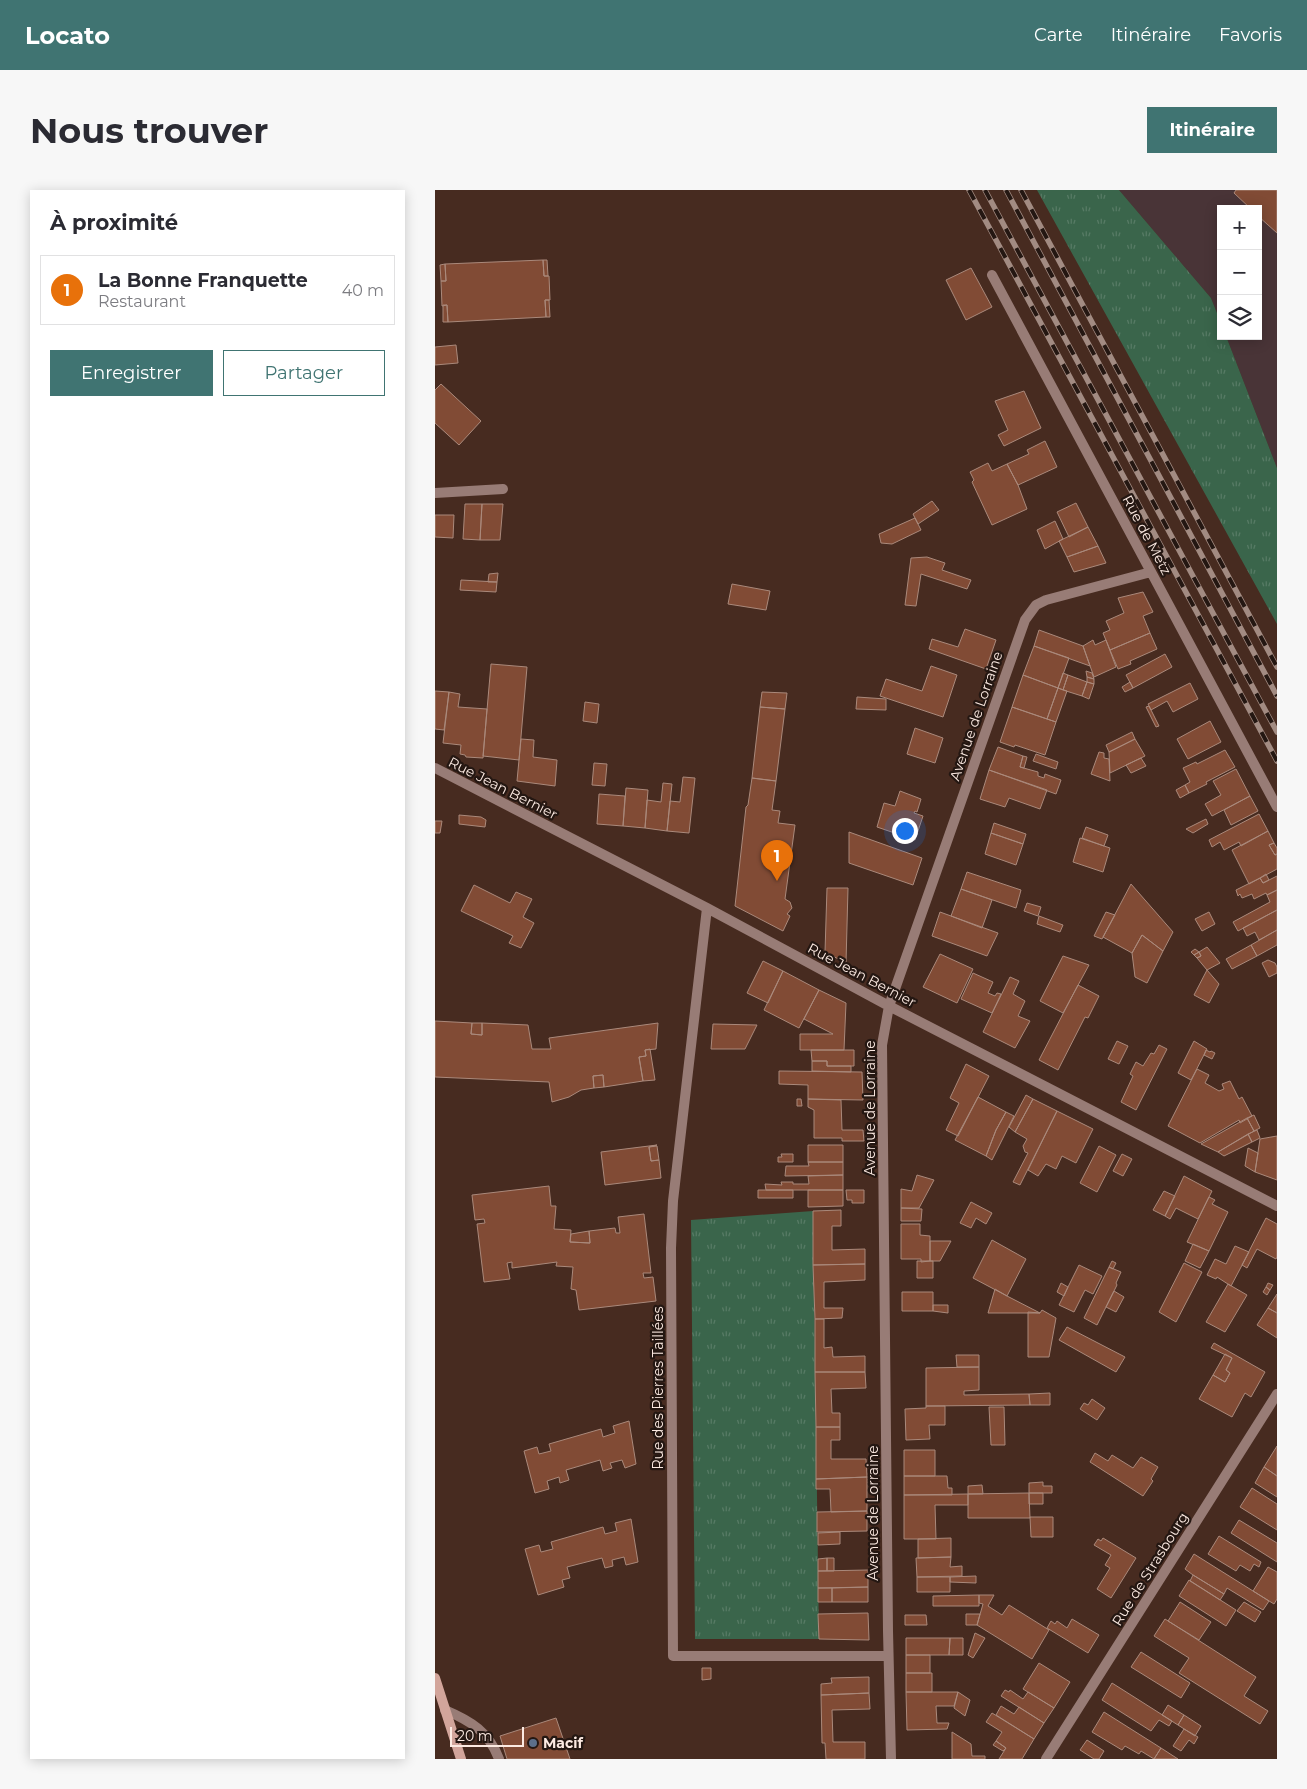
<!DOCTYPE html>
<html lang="fr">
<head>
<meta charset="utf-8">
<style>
  :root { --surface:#fff; --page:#f7f7f7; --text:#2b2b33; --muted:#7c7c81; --line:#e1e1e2; --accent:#407472 }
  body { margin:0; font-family:Montserrat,sans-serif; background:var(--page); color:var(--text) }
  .controls { position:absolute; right:15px; top:15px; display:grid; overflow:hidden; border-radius:0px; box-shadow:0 2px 12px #0003 }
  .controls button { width:45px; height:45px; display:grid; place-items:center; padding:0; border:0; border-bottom:1px solid var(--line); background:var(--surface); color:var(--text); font:25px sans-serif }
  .scale { position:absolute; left:15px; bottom:12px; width:74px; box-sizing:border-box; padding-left:5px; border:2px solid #fceae2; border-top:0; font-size:14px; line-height:18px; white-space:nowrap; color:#fceae2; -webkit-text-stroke:4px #241712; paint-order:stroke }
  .you { position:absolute; left:469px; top:640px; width:18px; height:18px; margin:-12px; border:4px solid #fff; border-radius:50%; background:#1a73e8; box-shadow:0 0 0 8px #1a73e833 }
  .badge { display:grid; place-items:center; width:32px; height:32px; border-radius:50%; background:var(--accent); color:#fff; font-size:16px; font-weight:700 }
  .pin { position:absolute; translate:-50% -41px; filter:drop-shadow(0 1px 2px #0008) }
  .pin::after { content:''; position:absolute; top:26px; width:18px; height:15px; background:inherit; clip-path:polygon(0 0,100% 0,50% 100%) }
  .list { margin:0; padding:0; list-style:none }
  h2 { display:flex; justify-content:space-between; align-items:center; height:65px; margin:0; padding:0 20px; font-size:21px }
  h2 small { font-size:16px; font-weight:400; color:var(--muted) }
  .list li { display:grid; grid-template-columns:32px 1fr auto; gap:15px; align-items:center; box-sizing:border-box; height:70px; margin:0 10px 10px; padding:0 10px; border:1px solid var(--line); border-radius:0px }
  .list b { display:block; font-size:19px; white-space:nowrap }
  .list p { margin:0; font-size:16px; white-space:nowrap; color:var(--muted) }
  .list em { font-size:16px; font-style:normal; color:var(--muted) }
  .actions { display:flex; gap:10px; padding:15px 20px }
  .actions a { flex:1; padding:11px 0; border:1px solid var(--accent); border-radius:0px; text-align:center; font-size:18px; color:var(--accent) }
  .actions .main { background:var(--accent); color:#fff }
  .icon { flex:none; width:28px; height:28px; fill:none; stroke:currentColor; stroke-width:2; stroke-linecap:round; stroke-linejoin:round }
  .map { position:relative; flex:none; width:842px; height:1569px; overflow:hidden; border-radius:0px }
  header { display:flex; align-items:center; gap:30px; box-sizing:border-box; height:70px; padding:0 25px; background:var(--accent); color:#fff }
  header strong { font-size:24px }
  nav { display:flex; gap:28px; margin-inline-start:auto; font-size:18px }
  .intro { display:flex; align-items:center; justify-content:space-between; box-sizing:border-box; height:120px; padding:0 30px }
  h1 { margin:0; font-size:35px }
  .button { padding:12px 22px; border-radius:0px; background:var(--accent); color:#fff; font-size:18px; font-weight:700 }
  main { display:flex; gap:30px; padding:0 30px }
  aside { flex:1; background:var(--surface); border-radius:0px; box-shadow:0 2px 12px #0003 }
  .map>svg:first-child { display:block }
  .industrial { fill:#493437 }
  .grass { fill:url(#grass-tufts) }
  .building { fill:#814b35; stroke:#aa897b }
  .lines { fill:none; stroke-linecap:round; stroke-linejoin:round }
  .service { stroke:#987c76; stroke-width:10 }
  .minor { stroke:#987c76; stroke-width:10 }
  .secondary { stroke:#d2a59b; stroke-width:10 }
  .rail-casing { stroke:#a28b82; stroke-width:5.5 }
  .rail { stroke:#241712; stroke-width:4; stroke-dasharray:11; stroke-linecap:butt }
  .service-dot { fill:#5c6f8a; stroke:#241712; stroke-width:2 }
  .labels { text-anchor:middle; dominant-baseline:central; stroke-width:4.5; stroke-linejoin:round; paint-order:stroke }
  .street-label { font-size:14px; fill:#fceae2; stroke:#241712 }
  .poi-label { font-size:14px; font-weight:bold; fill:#fceae2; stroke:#241712; text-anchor:start }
</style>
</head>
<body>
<header>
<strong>Locato</strong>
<nav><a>Carte</a><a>Itinéraire</a><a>Favoris</a></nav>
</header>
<div class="intro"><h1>Nous trouver</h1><a class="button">Itinéraire</a></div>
<main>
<aside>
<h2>À proximité<small></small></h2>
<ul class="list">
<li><span class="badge" style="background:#e8710a">1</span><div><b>La Bonne Franquette</b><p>Restaurant</p></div><em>40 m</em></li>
</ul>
<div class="actions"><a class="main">Enregistrer</a><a>Partager</a></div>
</aside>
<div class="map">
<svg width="842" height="1569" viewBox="0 0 842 1569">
  <defs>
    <pattern id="grass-tufts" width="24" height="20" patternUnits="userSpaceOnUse" patternTransform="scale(1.25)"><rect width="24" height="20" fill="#3a654b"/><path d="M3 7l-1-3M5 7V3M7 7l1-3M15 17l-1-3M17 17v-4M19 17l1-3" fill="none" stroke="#577b65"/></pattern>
  </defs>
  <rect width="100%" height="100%" fill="#472b20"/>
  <path class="industrial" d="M684,0H842V278L791,146H823V19H786V133L776,108Z"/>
  <path class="grass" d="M602,0H684L776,108L786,133V146H791L842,278V434Z
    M378,1021L384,1449H260L256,1030Z"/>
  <path class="building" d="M801,0H842V43L823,26V19H816L799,3Z
    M108,70H112L113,86H109Z
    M108,70L109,86H114L115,110H110L111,127L13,132L12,115L7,116L6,91H11L10,74Z
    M10,74L11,91H6L5,75Z
    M536,78L557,117L531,130L511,90Z
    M110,110H114L115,127H111Z
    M8,115H12L13,132H8Z
    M21,155L23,173L0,175V157Z
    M6,194L46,231L24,255L0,233V200Z
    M589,201L606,238L569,256L563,245L573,240L560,211Z
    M610,251L622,277L583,295L572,274L594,264L592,260Z
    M553,273L557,281L572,274L583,295L592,319L557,335L537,292L539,290L535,282Z
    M497,311L504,320L483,334L478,324Z
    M641,313L653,337L634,347L622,322Z
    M30,314H47L45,350L28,349Z
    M47,314H68L65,350H45Z
    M0,325H19L18,348L0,347Z
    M480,328L486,340L457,354L446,353L444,344Z
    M620,331L628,349L610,359L602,340Z
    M653,337L663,356L632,367L624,351Z
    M663,356L671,373L639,382L632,367Z
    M492,367L510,373L507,380L536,390L532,399L486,384L481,416L470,415L476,368Z
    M63,383L62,392H53L54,384Z
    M26,390L62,392L61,402L25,400Z
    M297,394L335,401L331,420L293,414Z
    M708,402L718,422L708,426L715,443L675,460L668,443L675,440L671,431L689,423L683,408Z
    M530,439L561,450L551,479L494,459L497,449L523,457Z
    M604,440L648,456L655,476L599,456Z
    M715,443L722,459L695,471L696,474L683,479L675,460Z
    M658,450L660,455L671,450L681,477L659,487L648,456Z
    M599,456L634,468L623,498L588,485Z
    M730,464L737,477L698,498L691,485Z
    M56,474L92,477L84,570L48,566Z
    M496,476L522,485L508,527L445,506L451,489L487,501Z
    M651,481L657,483L659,489L652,487Z
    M628,483L633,485L628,500L623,498Z
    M588,485L623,498L612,529L577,517Z
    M633,485L652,492L647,506L628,500Z
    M652,487L659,489V494L652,492Z
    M652,492L659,494L654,509L647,506Z
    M695,492L698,498L690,502L687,497Z
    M755,493L763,509L738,522L732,511L716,520L713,514Z
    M623,498L632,501L621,532L612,529Z
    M0,501L14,502L9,540L0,539Z
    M14,502L25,504L23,517L52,519L48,568L31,567L30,565L25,564L26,555L8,553Z
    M327,502L352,503L350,519L325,517Z
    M422,507L451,509V520L421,519Z
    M150,512L164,514L162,533L148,531Z
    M714,516L724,536L721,537L711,517Z
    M325,517L350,519L341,591L317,588Z
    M577,517L621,532L610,565L580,555L579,557L565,552Z
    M775,531L786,552L753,569L742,549Z
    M480,538L508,548L500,573L472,564Z
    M697,542L700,549L674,562L671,555Z
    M86,549L99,550L98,567L122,570L120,596L82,591Z
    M700,549L710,566L675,583L674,562Z
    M563,557L588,566L585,577L603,582V586L609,588L610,584L626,590L621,604L554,580Z
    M790,560L800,577L771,592L772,594L754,603L750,595L755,592L748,578L761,572L762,574Z
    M664,562L669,563V568L674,569L675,591L656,584Z
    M601,564L623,572L621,579L598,571Z
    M588,566L592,567L589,578L585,577Z
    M706,568L711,576L696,583L691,575Z
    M159,573L172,574L170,596L157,595Z
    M801,579L815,606L777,626L770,614L786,605L778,591Z
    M554,580L612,600L605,619L574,608L570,617L545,609Z
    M248,587L260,588L254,643L232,641L235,611L245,612Z
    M317,588L341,591L337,620L345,621L343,633L360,635L350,709L355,712L357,718L352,724L355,726L348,741L300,716L311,617L313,615Z
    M228,593L237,594L232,641L210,638L212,610L226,612Z
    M750,595L754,603L745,608L741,600Z
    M191,598L213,600L210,638L188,636Z
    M465,601L486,609L482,622L480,621L479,623L488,626L480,650L442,637L449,613L460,616Z
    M164,604L190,606L188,636L162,634Z
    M815,606L823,621L796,635L789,620Z
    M824,624L833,641L806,656L804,652L789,660L785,652L777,657L774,650Z
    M24,625L46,627L51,630L50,637L24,634Z
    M771,629L773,634L758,643L751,639Z
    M0,631H7L5,643H0Z
    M559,633L591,644L588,654L556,643Z
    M651,637L673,645L669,656L647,648Z
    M833,641L839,653L834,655L840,665L842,664V679L814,694L797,660Z
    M414,642L487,668L478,695L414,673Z
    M556,643L588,654L581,675L550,664Z
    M645,648L675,658L668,682L638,672Z
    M839,653L842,658V664L840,665L834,655Z
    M532,682L586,700L581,718L526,699Z
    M831,684L834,690L828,693L825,688Z
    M842,686V700L832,705L831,703L819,709L817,704L807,708L805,704L803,706L801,700L825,688L828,693Z
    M696,694L738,742L728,761L707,745L697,763L668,747Z
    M39,695L75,713L81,702L97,709L88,727L99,733L86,758L74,753L78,746L26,721Z
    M392,698H413L411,773L390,762Z
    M526,699L557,710L547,738L516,726Z
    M842,700V720L803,741L798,732L835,712L832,705Z
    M592,713L606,717L603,726L589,721Z
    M842,720V740L824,750L820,742L812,746L808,738Z
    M505,722L563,743L552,766L497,746Z
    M671,722L680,725L667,749L659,746Z
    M774,722L780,734L767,741L760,729Z
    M604,726L628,735L625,742L602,734Z
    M842,740V755L822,766L816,755Z
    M707,745L728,761L712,793L700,787L697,763Z
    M816,755L822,766L797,779L791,769Z
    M772,757L785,773L772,780L762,768L766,766L764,762Z
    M760,759L764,762L759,765L756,762Z
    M764,762L766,766L762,768L759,765Z
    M505,764L538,779L522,813L488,797Z
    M628,766L654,775L628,823L605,811Z
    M833,770L840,773L842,777V783L834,787L827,773Z
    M328,771L348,781L333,813L312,803Z
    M772,780L784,794L774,813L759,805Z
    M348,781L384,800L364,838L329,820Z
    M538,783L558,792L553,803L560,806L562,803L566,804L557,823L526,809Z
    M575,787L584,791L578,804L590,811L583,826L595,831L580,858L548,842Z
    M643,795L664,806L653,828L650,827L623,880L604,870Z
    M384,800L411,813L409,860H365V844H398L369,829Z
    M0,831L37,833L36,844L47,845V833L93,835L97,859H116L114,848L223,833L221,859L210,860L211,866L204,867L208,891L169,897L168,885L158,886L159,898L146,900L134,907L117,912L114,892L0,887Z
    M37,833H47V845L36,844Z
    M278,834L322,835L310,859H276Z
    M682,851L693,856L684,874L673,869Z
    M759,851L772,859L756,890L743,883Z
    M724,855L732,859L701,920L686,912L698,886L695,884L701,872L708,876L716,863L719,864Z
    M215,859L220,890L208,891L204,867L211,866L210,860Z
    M376,860H419V876H392V871H377Z
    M771,860L775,862L776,861L780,863L777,869L769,865Z
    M377,871H392V876H416V882L377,881Z
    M531,874L554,886L523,946L511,940L524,913L515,908Z
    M762,879L774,885L770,893L784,901L789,899L787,894L795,891L804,909L807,907L817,926L805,933L804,930L765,953L733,936Z
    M344,881L427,882L428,910L373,909V895L344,894Z
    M168,885L169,897L159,898L158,886Z
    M591,905L598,909L580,942L574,937Z
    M543,907L571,922L561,940L551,966L520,950Z
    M362,909H366L367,916H362Z
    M373,909L406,910L407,940H428L429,951H407V948H379V920L373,917Z
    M598,909L622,921L585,995L578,992L593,963L590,962L588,956L592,949L580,942Z
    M622,921L658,939L641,973L627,966L621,979L611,974L603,986L593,980Z
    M571,922L579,926L557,970L551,966L561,940Z
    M819,925L825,938L819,941L812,928Z
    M812,928L819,941L783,962L766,954Z
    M822,940L825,948L817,952L813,944Z
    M813,944L817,952L789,966L783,962Z
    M842,946V990L820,982L825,949Z
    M222,955L214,957L216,971L224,970L226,988L170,995L166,962Z
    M373,955H408V972H373Z
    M222,956L224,970L216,971L214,957Z
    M664,956L681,965L662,1002L645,993Z
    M813,958L823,963L820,982L810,976Z
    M346,964H358V972H343V967H347Z
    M687,964L697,969L688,986L678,981Z
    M373,972H408V985L350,986L351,976H374Z
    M408,985V1000H331L330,994L347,995L346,992H358V994H374L373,986Z
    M482,985L499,990L484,1018H466V999L477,1001Z
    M749,986L777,1001L763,1029L741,1018L735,1029L730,1026Z
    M114,996L116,1016H121L119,1039L136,1040L135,1052L155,1053L154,1041L180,1038L181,1043H185L183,1027L209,1024L216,1083H208L209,1088L218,1087L221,1111L144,1120L141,1100L136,1099L138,1077L121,1076L122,1072L77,1078V1072L72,1073L75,1089L49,1092L42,1034L50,1033L49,1029L40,1030L37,1005Z
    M323,1000H358V1008H323Z
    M373,1000H408V1016L373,1017Z
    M411,1000H429V1013H417V1010H412Z
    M729,1001L740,1006L730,1026L718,1020Z
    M774,1007L780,1010L777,1014L793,1022L774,1061L752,1052Z
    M536,1012L557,1023L551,1034L541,1028L536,1038L525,1033Z
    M466,1018L487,1019L486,1031H466Z
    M406,1020V1036H397V1060L430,1059V1074L378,1075V1021Z
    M831,1028L842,1034V1067L841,1069L822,1059L812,1078L807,1075Z
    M466,1034H485V1045L495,1046V1071L486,1072V1069H466Z
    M154,1041L155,1053L135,1052L136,1044Z
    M557,1050L591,1069L572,1106L538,1088Z
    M495,1051H516L505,1071H495Z
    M758,1054L774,1061L765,1078L750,1071Z
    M800,1056L814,1062L796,1096L782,1087L781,1089L772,1085L780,1069L791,1074Z
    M482,1071H498V1088H482Z
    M677,1071L681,1073L678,1079L674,1077Z
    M749,1073L767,1082L741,1132L724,1122Z
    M430,1074V1090L389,1092V1118H408L407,1128L380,1129L378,1075Z
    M644,1075L667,1086L658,1104L650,1100L639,1122L624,1115Z
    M674,1077L686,1082L681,1093L682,1095L662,1135L649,1128Z
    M626,1093L633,1097L629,1106L622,1102Z
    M833,1093L838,1095L835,1100L831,1097Z
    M793,1094L812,1105L790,1142L771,1132Z
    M831,1097L835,1100L832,1105L828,1102Z
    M560,1099L572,1106L605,1123H553Z
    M679,1101L689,1107L681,1122L671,1117Z
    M467,1102H498V1121H467Z
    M842,1104V1123L833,1118Z
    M498,1115H513V1123L498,1121Z
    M833,1118L842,1123V1148L822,1135Z
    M607,1120L621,1128L614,1167H593V1122L605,1123Z
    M380,1129H389V1158L397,1157L398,1167L430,1166V1182H380Z
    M632,1137L690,1167L681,1182L624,1150Z
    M779,1153L830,1182L816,1207L810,1203L797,1227L764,1209L778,1185L790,1192L795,1183L791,1180L797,1168L776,1158Z
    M790,1164L797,1168L791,1180L795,1183L790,1192L778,1185Z
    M521,1165H544V1177H522Z
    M544,1177V1200L529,1201V1205L594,1204L595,1215L491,1216V1178Z
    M380,1182H430L431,1198L396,1199L397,1223H405V1237H381Z
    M615,1203V1215H595L594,1204Z
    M657,1209L670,1218L662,1230L645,1219L649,1213L653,1215Z
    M491,1216H510V1235H494L495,1249L471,1250L470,1219L491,1218Z
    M554,1217H569L570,1255H556Z
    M194,1231L201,1274L190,1278L187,1270L175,1273L177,1278L168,1281L165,1270L131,1280L134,1290L125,1293L124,1287L112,1291L114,1299L100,1303L89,1261L102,1257L104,1264L116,1261L114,1254L166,1239L168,1247L180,1243L178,1236Z
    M381,1237H405V1250H396V1269H431L432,1287L381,1289Z
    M842,1256V1286L829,1277Z
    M469,1260H500V1286H469Z
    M660,1263L673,1271L677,1265L698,1278L706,1267L723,1277L716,1289L718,1291L708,1306L655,1272Z
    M829,1277L842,1286V1307L820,1293Z
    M469,1286H512L513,1298H517V1305H469Z
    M432,1287V1321L396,1322L395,1299H381V1289Z
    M608,1292V1296H617V1303H594V1293Z
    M547,1295L548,1304H533V1296Z
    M817,1298L842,1314V1340L805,1317Z
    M594,1303H608V1314H594Z
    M594,1303L595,1328H533V1304Z
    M533,1304V1315H500L501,1349H469V1305Z
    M432,1321V1341L382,1342V1322Z
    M595,1327H618V1347H596Z
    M196,1329L203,1372L191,1375L189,1367L177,1370L178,1376L170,1378L167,1368L132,1377L135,1388L127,1390L129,1397L103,1405L90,1359L104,1355L106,1362L118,1359L116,1352L168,1337L170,1344L182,1341L180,1333Z
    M804,1330L842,1353V1372L796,1343Z
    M405,1342V1354L383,1355V1343Z
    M784,1346L826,1372L824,1377L819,1374L815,1381L805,1375L801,1381L773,1364Z
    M516,1348V1367L483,1368V1349Z
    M668,1348L701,1368L676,1408L662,1399L675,1378L670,1375L676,1365L659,1355L663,1349L666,1351Z
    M759,1364L818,1401L834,1411L828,1420L792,1398L789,1404L758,1385L750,1379Z
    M516,1367L515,1377L527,1376V1386L482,1387L481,1368Z
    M392,1368H399V1381H392Z
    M392,1368V1381H383V1369Z
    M833,1377L842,1382V1409L839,1414L818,1401Z
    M433,1380V1397L383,1398V1381Z
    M758,1385L789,1404L785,1410L755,1391Z
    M541,1386V1393L515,1392V1387Z
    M482,1387H515V1402H482Z
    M754,1390L801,1420L791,1436L744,1406Z
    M433,1397V1412H397V1398Z
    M383,1398H397V1412H383Z
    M544,1405V1416H498V1406Z
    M544,1405H559L553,1416L567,1425L574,1415L614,1440L597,1469L542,1435L548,1414L544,1413Z
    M745,1412L776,1432L764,1450L733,1431Z
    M809,1412L826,1422L820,1432L802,1421Z
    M433,1423L434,1450L384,1449L383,1424Z
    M531,1424H545L542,1435H531Z
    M470,1425H491L492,1435H470Z
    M637,1429L664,1445L653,1463L612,1438L616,1431L620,1434L622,1431L632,1438Z
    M730,1429L821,1487L809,1506L833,1521L825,1534L744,1483L754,1468L719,1446Z
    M540,1443L550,1448L538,1468L533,1465Z
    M471,1448H515L514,1465H471Z
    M515,1448H528V1465H514Z
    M706,1462L755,1493L746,1508L696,1477Z
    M471,1465H495V1483H471Z
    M604,1473L635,1492L619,1518L588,1499Z
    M267,1478H276V1489L267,1490Z
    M471,1483H497V1502H471Z
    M434,1487V1503L386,1505V1494L397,1493L396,1488Z
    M677,1493L737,1531L734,1536L724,1530L716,1541L667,1510Z
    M570,1500L574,1502L575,1500L588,1509L593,1502L619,1518L609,1533L566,1506Z
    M471,1502H523L519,1516H501L502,1533H514L512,1539L472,1540Z
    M523,1502L535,1510L530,1526L519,1518Z
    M434,1503L435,1519L397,1520L398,1552H430V1569H391L390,1553H387L386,1505Z
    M733,1515L749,1525L743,1535L727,1525Z
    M566,1516L579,1524L584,1517L609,1533L599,1549L561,1525Z
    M669,1522L726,1558L719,1569L706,1561L704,1564L690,1556L687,1560L657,1542Z
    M557,1523L599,1549L587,1569H564L571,1558L561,1551L567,1542L551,1532Z
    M749,1525L766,1536L760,1546L743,1535Z
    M121,1528L135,1569H72L65,1546Z
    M749,1539L763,1547L759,1554L754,1550L746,1561L738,1556Z
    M517,1542L536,1554L537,1566H550V1569H517Z
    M652,1550L669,1561L664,1569H659L645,1560Z
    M561,1551L571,1558L568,1561L558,1555Z
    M726,1558L743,1569H719Z"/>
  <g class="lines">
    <path class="service" d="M10,1520C36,1531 54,1542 64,1569"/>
    <path class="minor" d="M557,85L842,617
      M0,303L68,299
      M0,578L272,718L454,816L842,1016
      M272,718L238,1011L236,1058L238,1466H453
      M456,1569L453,1441L447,855L454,816L590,430L601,415L611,410L716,382
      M611,1569L842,1204"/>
    <path class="secondary" d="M0,1488L26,1569"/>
    <defs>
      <path id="rail" d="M534,0L842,571
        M550,0L842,542
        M571,0L842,506
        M586,0L842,477"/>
    </defs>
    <use href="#rail" class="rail-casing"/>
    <use href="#rail" class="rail"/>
  </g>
  <circle class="service-dot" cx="98" cy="1553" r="5"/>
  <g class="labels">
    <g class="street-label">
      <text transform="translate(712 345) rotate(62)">Rue de Metz</text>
      <text transform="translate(541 526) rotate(-71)">Avenue de Lorraine</text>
      <text transform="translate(68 598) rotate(27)">Rue Jean Bernier</text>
      <text transform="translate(427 785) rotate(28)">Rue Jean Bernier</text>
      <text transform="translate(435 918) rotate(-90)">Avenue de Lorraine</text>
      <text transform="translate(223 1198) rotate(-90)">Rue des Pierres Taillées</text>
      <text transform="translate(438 1323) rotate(-90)">Avenue de Lorraine</text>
      <text transform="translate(715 1379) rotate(-58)">Rue de Strasbourg</text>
    </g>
    <g class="poi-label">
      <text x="108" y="1553">Macif</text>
    </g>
  </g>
</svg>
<div class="controls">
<button>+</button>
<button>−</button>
<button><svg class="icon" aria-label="layers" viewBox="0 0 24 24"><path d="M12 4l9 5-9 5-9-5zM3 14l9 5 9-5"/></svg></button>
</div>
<div class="scale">20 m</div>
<div class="you"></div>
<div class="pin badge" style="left:342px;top:691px;background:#e8710a">1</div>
</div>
</main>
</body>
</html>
